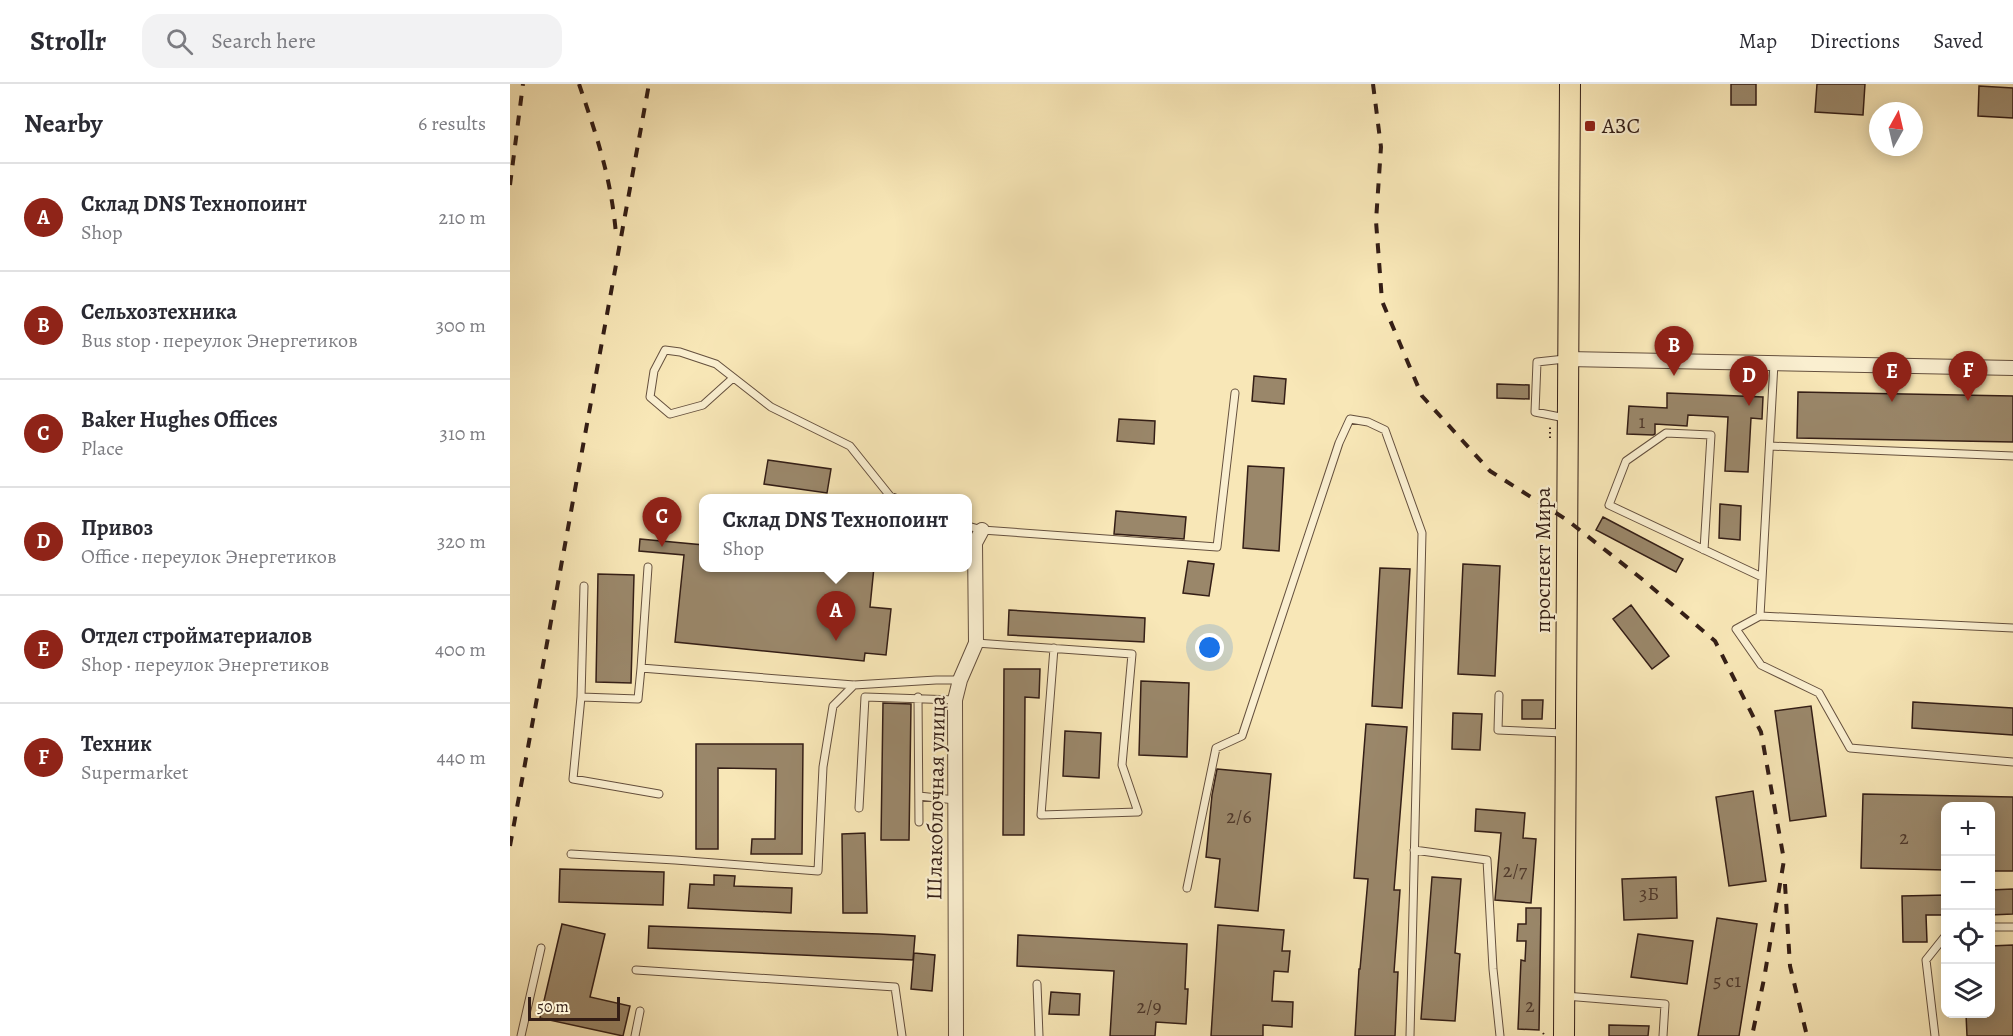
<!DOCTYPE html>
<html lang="en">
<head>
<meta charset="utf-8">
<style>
  :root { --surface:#fff; --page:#f2f2f3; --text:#2b2b33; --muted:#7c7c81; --line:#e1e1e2; --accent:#8f2418 }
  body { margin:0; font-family:Alegreya,serif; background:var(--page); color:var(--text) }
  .controls { position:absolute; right:18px; bottom:18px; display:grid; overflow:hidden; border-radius:12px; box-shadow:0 3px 15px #0003 }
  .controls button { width:54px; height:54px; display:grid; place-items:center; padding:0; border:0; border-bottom:2px solid var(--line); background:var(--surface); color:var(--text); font:30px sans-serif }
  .compass { position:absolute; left:1359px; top:18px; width:54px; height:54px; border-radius:50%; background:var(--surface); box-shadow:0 3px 15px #0003; rotate:8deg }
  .scale { position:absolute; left:18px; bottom:15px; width:92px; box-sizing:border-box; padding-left:6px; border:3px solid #341e16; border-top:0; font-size:16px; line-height:21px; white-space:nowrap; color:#341e16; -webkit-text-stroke:4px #faefd0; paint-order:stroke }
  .you { position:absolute; left:700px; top:564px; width:21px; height:21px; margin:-15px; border:4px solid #fff; border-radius:50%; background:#1a73e8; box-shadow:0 0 0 9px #1a73e833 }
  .badge { display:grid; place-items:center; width:39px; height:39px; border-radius:50%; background:var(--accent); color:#fff; font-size:20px; font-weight:700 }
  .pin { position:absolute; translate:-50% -50px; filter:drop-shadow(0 2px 3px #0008) }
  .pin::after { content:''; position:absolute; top:32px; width:21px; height:18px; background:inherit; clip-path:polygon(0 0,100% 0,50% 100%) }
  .popup { position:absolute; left:189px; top:410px; width:273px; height:78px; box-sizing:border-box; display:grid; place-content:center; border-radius:12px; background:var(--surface); filter:drop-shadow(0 2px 4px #0005); font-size:20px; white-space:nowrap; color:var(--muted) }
  .popup b { font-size:22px; color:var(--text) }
  .popup::after { content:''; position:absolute; left:50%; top:100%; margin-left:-12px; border:12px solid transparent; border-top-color:var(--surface) }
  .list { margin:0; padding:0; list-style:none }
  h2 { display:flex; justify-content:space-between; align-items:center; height:78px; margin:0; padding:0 24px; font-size:26px }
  h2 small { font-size:20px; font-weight:400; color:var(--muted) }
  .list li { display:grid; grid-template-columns:39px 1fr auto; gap:18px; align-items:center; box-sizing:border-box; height:108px; padding:0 24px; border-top:2px solid var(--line) }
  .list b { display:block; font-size:22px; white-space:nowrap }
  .list p { margin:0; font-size:20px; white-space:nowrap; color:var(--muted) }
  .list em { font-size:20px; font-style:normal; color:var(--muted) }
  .icon { flex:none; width:33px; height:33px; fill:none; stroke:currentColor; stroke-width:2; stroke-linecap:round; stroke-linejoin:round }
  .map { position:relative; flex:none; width:1503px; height:952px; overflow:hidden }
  header { display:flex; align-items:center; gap:36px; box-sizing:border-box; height:84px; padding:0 30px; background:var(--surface); border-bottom:2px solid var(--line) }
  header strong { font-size:28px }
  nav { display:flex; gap:33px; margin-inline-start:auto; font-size:21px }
  .search { width:420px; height:54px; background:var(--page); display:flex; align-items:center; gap:15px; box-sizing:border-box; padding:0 21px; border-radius:18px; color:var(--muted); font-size:22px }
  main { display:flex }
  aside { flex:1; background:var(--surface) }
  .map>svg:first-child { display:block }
  .building { fill:#9a876a; stroke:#341e16; stroke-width:1.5 }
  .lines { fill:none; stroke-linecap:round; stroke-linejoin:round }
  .service-casing { stroke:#65503e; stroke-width:9 }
  .minor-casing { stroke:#65503e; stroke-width:16 }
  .primary-casing { stroke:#341e16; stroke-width:22 }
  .path { stroke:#341e16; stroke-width:2; stroke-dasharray:1.5 3; stroke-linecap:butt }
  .service { stroke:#faefd0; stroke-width:7 }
  .minor { stroke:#faefd0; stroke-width:14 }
  .primary { stroke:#f8e7b7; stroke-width:20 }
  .rail { stroke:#341e16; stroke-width:4; stroke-dasharray:10 10; stroke-linecap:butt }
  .poi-dot { fill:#8f2418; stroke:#faefd0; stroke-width:2 }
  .labels { text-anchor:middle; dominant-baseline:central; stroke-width:4.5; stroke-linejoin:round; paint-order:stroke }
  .number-label { font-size:20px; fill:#4e382b }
  .poi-label { font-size:22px; fill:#341e16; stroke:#faefd0; text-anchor:start }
  .street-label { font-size:22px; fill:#341e16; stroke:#faefd0 }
</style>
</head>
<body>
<header>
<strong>Strollr</strong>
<div class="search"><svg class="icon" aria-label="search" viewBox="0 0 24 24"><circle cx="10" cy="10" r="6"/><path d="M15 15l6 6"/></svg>Search here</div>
<nav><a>Map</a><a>Directions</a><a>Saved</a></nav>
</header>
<main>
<aside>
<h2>Nearby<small>6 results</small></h2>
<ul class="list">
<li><span class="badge">A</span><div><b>Склад DNS Технопоинт</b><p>Shop</p></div><em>210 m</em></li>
<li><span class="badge">B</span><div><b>Сельхозтехника</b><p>Bus stop · переулок Энергетиков</p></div><em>300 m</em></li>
<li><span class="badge">C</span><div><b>Baker Hughes Offices</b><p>Place</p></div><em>310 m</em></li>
<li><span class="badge">D</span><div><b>Привоз</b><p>Office · переулок Энергетиков</p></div><em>320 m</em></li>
<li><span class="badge">E</span><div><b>Отдел стройматериалов</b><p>Shop · переулок Энергетиков</p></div><em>400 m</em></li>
<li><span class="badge">F</span><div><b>Техник</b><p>Supermarket</p></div><em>440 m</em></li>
</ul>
</aside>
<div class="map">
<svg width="1503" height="952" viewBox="0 0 1503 952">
  <rect width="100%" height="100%" fill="#f8e7b7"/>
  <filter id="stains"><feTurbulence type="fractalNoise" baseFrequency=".00333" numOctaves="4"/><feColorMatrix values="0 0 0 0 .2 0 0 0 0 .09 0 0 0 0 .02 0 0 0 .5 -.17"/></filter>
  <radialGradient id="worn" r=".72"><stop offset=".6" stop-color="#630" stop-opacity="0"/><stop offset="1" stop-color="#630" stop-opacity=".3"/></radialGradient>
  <path class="building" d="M1221,0H1246V21H1221Z
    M1307,0H1355L1353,31L1305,28Z
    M1469,2L1503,4V34L1468,32Z
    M744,292L776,295L774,320L742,317Z
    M987,300L1019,301V315L987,314Z
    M1288,308L1503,312V358L1287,354Z
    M1157,309L1253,313L1252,335L1241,334L1238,388L1215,387L1218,333L1178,331L1177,342L1145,340V350L1143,351L1117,350L1119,322L1157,324Z
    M609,335L645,337L644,360L607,357Z
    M258,376L321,385L317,409L254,400Z
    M738,382L774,384L769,467L733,464Z
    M1210,420L1231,422L1230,456L1209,454Z
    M606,427L676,433L674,455L604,450Z
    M1093,433L1173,475L1166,488L1086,446Z
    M130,455L194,461V483H364L360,523L381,525L376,571L355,569L354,577L165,558L174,471L129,467Z
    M678,477L704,480L699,512L673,509Z
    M953,480L990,482L985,592L948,590Z
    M870,484L900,485L892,624L862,622Z
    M88,490L124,491L121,599L86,598Z
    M1121,521L1159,572L1142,585L1103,535Z
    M499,526L635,534L634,558L498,551Z
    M494,585H530L529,614L515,613L514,751H493Z
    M631,597L679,599L677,673L629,671Z
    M1012,616H1033L1032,635H1012Z
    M1403,618L1503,624V651L1402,644Z
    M373,619L401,620L399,756H371Z
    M1301,622L1316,732L1280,737L1265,627Z
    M943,629L972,630L970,666L942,665Z
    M856,640L897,643L884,806H890L884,888H888L885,952H845L849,885H850L858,795L844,794Z
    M555,647L591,649L589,694L553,692Z
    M186,660H293L292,770H241L242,755H265L266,685L208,684V765H186Z
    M707,685L761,690L748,827L705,823L710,775L696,773L702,711Z
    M1243,707L1256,797L1219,802L1206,713Z
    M1353,710L1503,713V787H1480V723H1436V786L1351,784Z
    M966,725L1015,729L1013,754L1026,755L1021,819L985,816L991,749L965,747Z
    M355,749L357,829H333L332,750Z
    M50,785L154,788L153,821L49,818Z
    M204,791L225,792L224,802L282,804L281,829L178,824L180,800L204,801Z
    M922,793L951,795L945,869L950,870L945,937L911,935Z
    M1166,793L1167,834L1114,836L1112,795Z
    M1503,805V830L1480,831V806Z
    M1436,811V831H1416L1417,858H1393L1392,812Z
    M1016,824H1031L1029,946L1008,945L1011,876L1015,877L1016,857H1007L1008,840H1016Z
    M1207,834L1247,840L1229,952H1188Z
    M52,840L95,850L80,913L120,922L113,952L30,934Z
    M708,841L774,846L772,867H780L778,888L764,887L762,917L783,918L782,943L753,941V952H701Z
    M139,842L369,850L405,852L403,876L138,864Z
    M1128,850L1183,857L1177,900L1121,893Z
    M508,851L677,860L675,905H678L676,940L646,938L645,952H600L604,887L507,882Z
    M1503,861V952H1457L1456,930H1480V862Z
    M404,869L425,871L422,907L401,905Z
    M541,908L570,910L569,931L539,930Z
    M1099,941L1139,942L1138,952H1099Z"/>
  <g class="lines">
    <defs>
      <path id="service" d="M1055,275L1027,278L1025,328L1055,334
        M223,294L193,321L160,330L140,313L144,287L155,266L170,268L206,280L261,323L340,362L380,412L385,414
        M1260,362L1503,372
        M458,442L472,446L707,463L725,309
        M1194,466L1201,351L1156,349L1116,377L1099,421L1252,493
        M138,483L131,584L344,601L426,596H450
        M74,502L71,613L128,615L131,584
        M1250,532L1264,279
        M1503,544L1250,532L1226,545L1251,581L1309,609L1340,664L1503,678
        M466,559L622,570L612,681L628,728L531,731L544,564
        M989,611L988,646L1053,649
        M71,613L63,695L149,710
        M408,613L409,738
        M409,712L445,716
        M349,724L355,613L445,616
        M904,766L977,776L983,885L990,952
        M61,770L165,776L308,787L313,683L323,622L344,601
        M677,804L706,664L732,652L829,359L840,335L858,338L875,346L912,449L900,952
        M1480,843H1503
        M126,886L385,903L392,952
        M527,900L529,952
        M1055,912L1155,920L1153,952
        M11,952L31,864
        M125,952L130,927
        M1425,952L1416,876L1436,851"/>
      <path id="minor" d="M1058,275L1503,284
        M446,952L445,616L450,596L466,559L465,459L472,446"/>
      <path id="primary" d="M1054,952L1060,0"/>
    </defs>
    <use href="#service" class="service-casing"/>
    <use href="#minor" class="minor-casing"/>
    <use href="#primary" class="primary-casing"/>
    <path class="path" d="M1040,354V341
      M1033,949L1035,952"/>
    <use href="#service" class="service"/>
    <use href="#minor" class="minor"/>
    <use href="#primary" class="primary"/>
    <path class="rail" d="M69,0C87,53 101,93 106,150
      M863,0L871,63L866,137L872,217L912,312L980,387L1057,436L1132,495L1205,557L1251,648L1274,776L1254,895L1242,952
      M0,101L13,0
      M0,762L139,0
      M1275,800L1280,882L1297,952"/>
  </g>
  <rect class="poi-dot" x="1074" y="36" width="12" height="12" rx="3"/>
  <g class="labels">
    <g class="number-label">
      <text x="1132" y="337">1</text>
      <text x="729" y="732">2/6</text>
      <text x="1394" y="753">2</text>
      <text x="1005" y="786">2/7</text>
      <text x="1139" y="809">3Б</text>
      <text x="1217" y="896">5 с1</text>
      <text x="1020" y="921">2</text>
      <text x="639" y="922">2/9</text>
    </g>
    <g class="poi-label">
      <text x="1092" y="42">АЗС</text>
    </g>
    <g class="street-label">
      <text transform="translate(1033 476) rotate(-90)">проспект Мира</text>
      <text transform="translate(426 714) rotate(-89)">Шлакоблочная улица</text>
    </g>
  </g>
  <rect width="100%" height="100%" filter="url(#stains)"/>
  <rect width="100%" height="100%" fill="url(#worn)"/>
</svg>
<div class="controls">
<button>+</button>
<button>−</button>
<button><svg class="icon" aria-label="locate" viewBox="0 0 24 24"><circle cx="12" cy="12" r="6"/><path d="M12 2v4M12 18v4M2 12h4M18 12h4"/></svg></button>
<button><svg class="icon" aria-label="layers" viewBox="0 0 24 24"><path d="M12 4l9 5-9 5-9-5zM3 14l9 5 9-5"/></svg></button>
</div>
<svg class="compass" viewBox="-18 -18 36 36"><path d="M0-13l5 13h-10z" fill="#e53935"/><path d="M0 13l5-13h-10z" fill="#7c7c81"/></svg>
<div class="scale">50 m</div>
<div class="you"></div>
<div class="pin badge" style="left:326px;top:557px">A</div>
<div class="popup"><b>Склад DNS Технопоинт</b>Shop</div>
<div class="pin badge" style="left:1164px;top:292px">B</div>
<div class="pin badge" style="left:152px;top:463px">C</div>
<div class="pin badge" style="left:1239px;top:322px">D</div>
<div class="pin badge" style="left:1382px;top:318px">E</div>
<div class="pin badge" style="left:1458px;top:317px">F</div>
</div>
</main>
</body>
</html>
